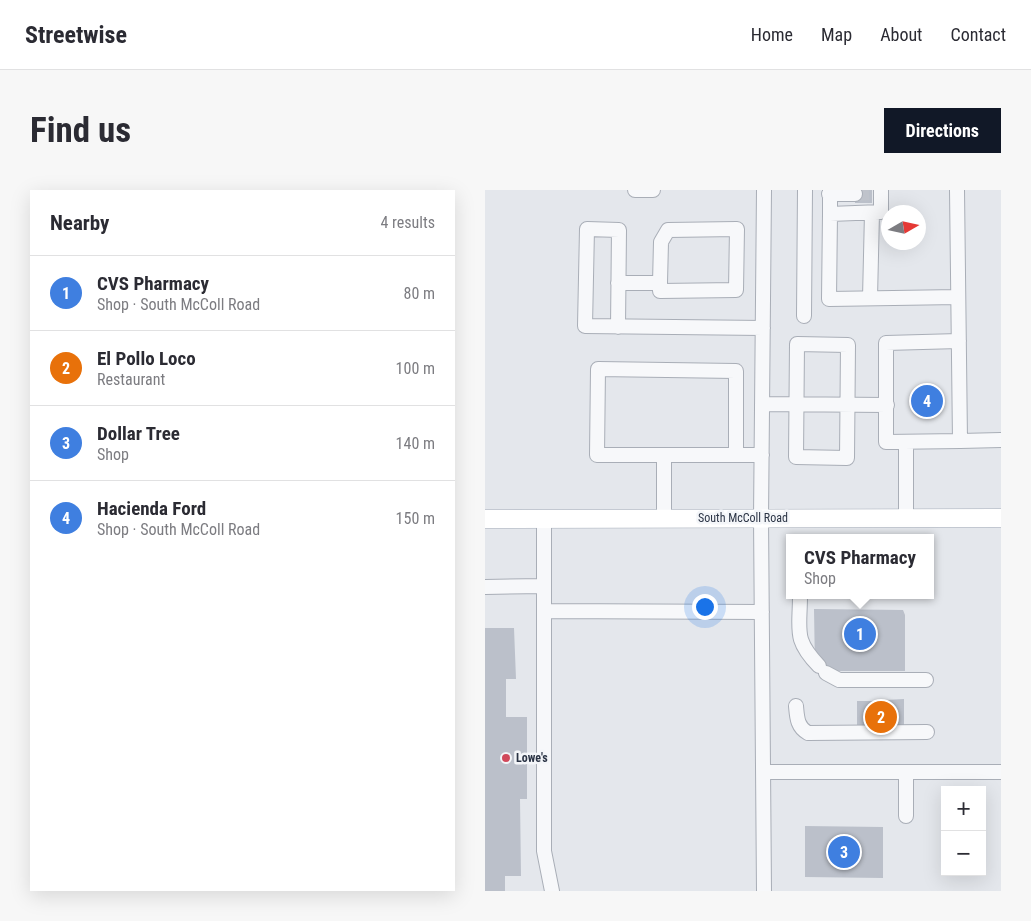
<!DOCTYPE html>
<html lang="en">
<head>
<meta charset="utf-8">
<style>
  :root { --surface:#fff; --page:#f7f7f7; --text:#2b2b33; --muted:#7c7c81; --line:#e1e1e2; --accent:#111827 }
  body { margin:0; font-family:"Roboto Condensed",sans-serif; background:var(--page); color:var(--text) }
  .controls { position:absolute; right:15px; bottom:15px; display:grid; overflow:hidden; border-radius:0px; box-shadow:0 5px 20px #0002 }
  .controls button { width:45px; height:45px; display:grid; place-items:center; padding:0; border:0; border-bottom:1px solid var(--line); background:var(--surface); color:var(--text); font:25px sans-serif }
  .compass { position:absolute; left:396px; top:15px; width:45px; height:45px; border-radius:50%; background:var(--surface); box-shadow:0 5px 20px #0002; rotate:81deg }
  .you { position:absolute; left:219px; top:416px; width:18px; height:18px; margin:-12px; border:4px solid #fff; border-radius:50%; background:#1a73e8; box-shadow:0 0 0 8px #1a73e833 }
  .badge { display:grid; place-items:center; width:32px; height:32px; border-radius:50%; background:var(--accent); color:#fff; font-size:16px; font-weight:700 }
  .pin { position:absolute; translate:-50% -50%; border:2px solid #fff; box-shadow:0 1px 5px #0006 }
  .popup { position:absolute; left:301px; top:344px; width:148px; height:65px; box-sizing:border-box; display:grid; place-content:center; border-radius:0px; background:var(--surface); filter:drop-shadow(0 1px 4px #0005); font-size:16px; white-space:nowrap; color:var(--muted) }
  .popup b { font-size:19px; color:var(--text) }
  .popup::after { content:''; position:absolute; left:50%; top:100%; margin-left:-10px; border:10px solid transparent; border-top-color:var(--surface) }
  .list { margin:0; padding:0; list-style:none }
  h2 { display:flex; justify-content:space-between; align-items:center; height:65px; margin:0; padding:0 20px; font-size:21px }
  h2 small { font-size:16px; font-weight:400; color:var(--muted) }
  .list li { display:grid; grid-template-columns:32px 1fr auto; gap:15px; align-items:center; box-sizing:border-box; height:75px; padding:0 20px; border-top:1px solid var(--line) }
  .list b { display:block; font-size:19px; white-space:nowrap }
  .list p { margin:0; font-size:16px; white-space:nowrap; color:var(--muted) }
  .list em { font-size:16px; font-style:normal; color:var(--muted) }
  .map { position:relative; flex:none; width:516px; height:701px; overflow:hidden; border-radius:0px }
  header { display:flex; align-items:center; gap:30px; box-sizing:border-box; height:70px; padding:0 25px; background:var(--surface); border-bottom:1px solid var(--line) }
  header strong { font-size:24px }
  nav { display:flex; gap:28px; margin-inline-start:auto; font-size:18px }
  .intro { display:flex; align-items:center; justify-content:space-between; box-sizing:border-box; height:120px; padding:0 30px }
  h1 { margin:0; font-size:35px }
  .button { padding:12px 22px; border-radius:0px; background:var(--accent); color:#fff; font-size:18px; font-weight:700 }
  main { display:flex; gap:30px; padding:0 30px }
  aside { flex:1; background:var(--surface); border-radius:0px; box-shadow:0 5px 20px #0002 }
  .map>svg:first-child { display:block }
  .building { fill:#bbc0ca }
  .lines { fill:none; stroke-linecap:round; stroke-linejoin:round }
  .minor-tunnel { stroke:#bfc3cb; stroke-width:14; stroke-dasharray:14 7; stroke-linecap:butt }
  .minor-casing { stroke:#a9aeb7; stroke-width:16 }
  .major-casing { stroke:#a3abb8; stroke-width:19 }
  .minor { stroke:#f7f8fa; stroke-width:14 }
  .major { stroke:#fff; stroke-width:18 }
  .poi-dot { fill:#d1495b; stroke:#f4f6f9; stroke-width:2 }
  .labels { text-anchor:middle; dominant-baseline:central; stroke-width:5; stroke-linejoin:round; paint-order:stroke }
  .street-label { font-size:12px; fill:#2b3445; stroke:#f4f6f9 }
  .poi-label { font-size:12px; font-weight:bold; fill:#2b3445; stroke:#f4f6f9; text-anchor:start }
</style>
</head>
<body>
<header>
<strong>Streetwise</strong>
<nav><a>Home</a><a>Map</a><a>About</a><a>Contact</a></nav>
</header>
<div class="intro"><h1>Find us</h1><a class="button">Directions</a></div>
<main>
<aside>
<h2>Nearby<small>4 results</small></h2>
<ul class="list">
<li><span class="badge" style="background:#3f7fe0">1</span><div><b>CVS Pharmacy</b><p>Shop · South McColl Road</p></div><em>80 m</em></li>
<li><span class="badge" style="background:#e8710a">2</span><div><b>El Pollo Loco</b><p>Restaurant</p></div><em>100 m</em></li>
<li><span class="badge" style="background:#3f7fe0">3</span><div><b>Dollar Tree</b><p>Shop</p></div><em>140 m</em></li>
<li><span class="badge" style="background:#3f7fe0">4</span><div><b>Hacienda Ford</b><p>Shop · South McColl Road</p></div><em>150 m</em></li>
</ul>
</aside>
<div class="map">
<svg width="516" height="701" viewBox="0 0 516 701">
  <rect width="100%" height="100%" fill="#e4e7ec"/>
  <path class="building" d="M370,0H387V13H370Z
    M329,419L418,420L420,425V481H343L337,487L330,480Z
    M0,438H29L31,489H21V527H42V609H35L36,686H20V701H0Z
    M419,509V536L372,539V511H395V517H400V510Z
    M320,636L398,637V688L320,687Z"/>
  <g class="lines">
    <path class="minor-tunnel" d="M370,4L387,3"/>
    <defs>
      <path id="minor" d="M150,0H168
        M345,0V24L396,22V0
        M472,0L475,251L516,250
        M344,4H370
        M345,24L344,109L473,107
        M133,93H175V101L251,100L252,39L183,40L176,52L175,93
        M385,108L387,23
        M319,126L320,0
        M133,137L134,40L102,39L100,136L278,138
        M474,151L401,153V252L475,251
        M312,154L363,155L362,268L311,267Z
        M277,214L402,215
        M179,265V329
        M251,265V181L113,179L112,265H277
        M421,328V252
        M59,329V661L67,701
        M0,397L59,396
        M315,405C315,441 308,449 334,476
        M59,421L277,422
        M341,483L354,490H441
        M311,516C312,527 312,537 323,543L442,542
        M279,582H516
        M421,582V626
        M279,701L276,328L279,0"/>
      <path id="major" d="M0,329L516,328"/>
    </defs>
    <use href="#minor" class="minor-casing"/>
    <use href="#major" class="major-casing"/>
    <use href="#minor" class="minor"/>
    <use href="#major" class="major"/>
  </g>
  <circle class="poi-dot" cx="21" cy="568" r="5"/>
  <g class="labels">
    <g class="street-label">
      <text x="258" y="328">South McColl Road</text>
    </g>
    <g class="poi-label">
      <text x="31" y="568">Lowe's</text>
    </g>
  </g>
</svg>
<div class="controls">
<button>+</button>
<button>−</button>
</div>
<svg class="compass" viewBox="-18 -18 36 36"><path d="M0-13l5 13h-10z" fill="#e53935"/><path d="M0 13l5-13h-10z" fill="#7c7c81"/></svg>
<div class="you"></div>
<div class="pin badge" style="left:375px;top:444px;background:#3f7fe0">1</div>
<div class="popup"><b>CVS Pharmacy</b>Shop</div>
<div class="pin badge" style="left:396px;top:527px;background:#e8710a">2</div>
<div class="pin badge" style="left:359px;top:662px;background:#3f7fe0">3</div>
<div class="pin badge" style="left:442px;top:211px;background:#3f7fe0">4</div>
</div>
</main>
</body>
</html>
